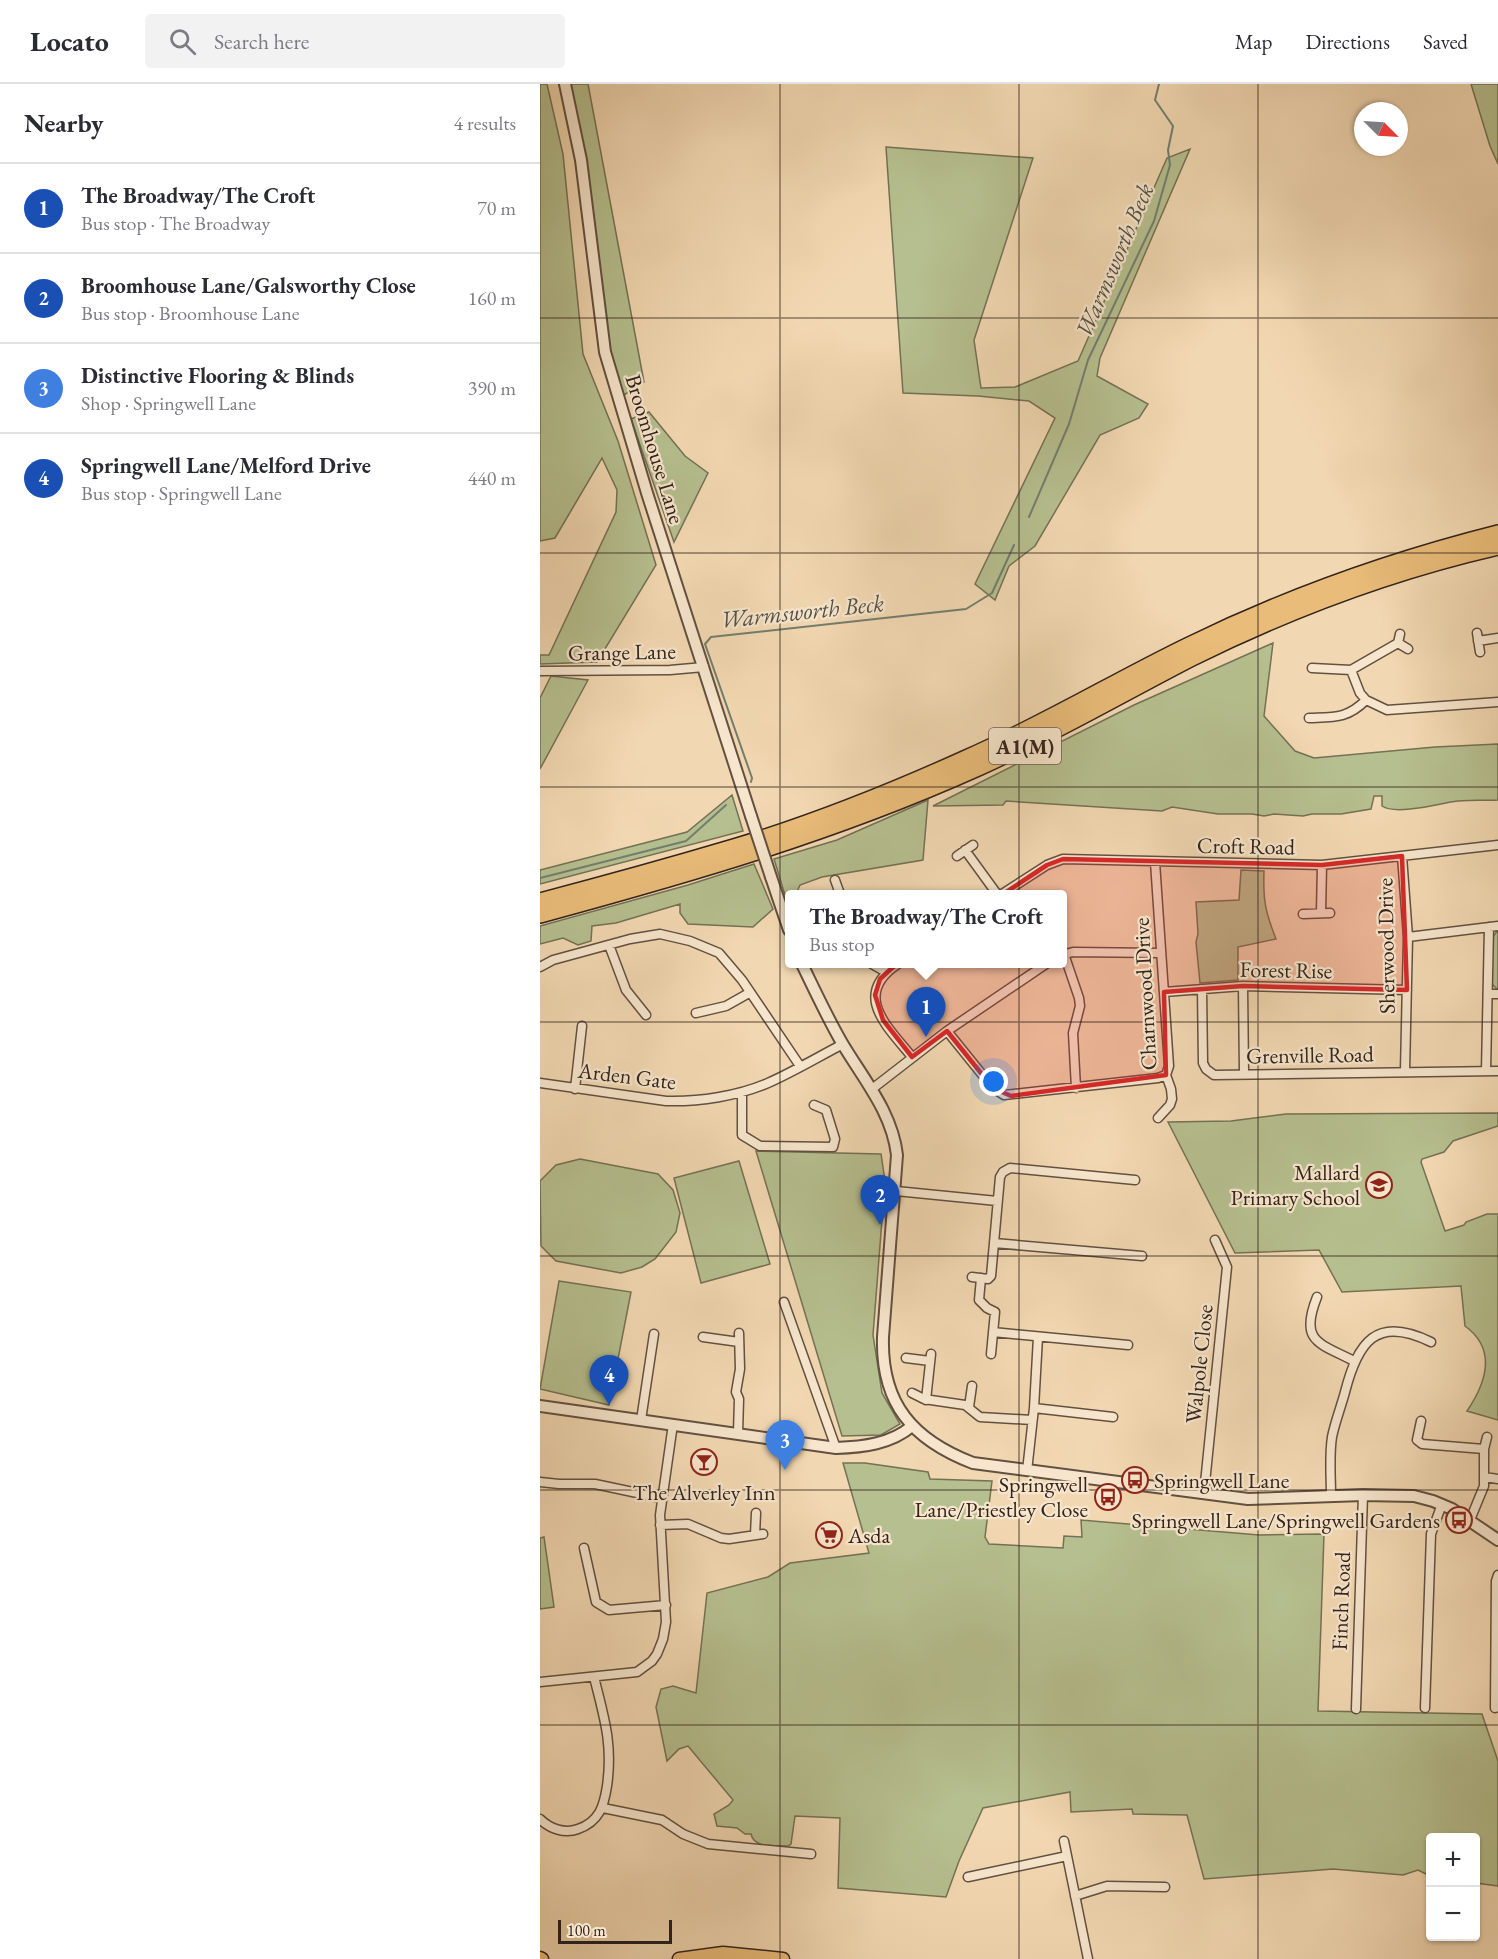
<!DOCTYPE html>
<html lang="en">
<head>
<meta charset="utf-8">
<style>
  :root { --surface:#fff; --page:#f2f2f3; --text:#2b2b33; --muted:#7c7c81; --line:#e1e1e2; --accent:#0f766e }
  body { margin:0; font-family:"EB Garamond",serif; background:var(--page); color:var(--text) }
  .controls { position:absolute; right:18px; bottom:18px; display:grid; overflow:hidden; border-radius:6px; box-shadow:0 2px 4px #0004 }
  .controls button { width:54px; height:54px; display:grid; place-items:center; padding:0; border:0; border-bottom:2px solid var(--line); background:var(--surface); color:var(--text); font:30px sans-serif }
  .compass { position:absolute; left:814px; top:18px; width:54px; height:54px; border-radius:50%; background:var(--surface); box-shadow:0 2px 4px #0004; rotate:114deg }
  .scale { position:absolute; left:18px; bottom:15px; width:114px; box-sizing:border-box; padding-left:6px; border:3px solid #32231b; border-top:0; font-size:16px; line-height:21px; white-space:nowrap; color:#32231b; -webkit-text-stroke:4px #f7e6cd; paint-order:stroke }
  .you { position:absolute; left:454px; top:998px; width:21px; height:21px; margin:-15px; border:4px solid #fff; border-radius:50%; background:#1a73e8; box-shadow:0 0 0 9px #1a73e833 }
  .badge { display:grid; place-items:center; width:39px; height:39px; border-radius:50%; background:var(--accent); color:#fff; font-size:20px; font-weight:700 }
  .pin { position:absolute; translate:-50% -50px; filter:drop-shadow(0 2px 3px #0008) }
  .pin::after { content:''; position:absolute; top:32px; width:21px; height:18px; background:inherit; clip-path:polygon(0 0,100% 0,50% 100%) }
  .popup { position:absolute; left:245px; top:806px; width:282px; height:78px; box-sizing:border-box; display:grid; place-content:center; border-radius:6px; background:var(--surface); filter:drop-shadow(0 2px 4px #0005); font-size:20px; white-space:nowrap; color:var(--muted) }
  .popup b { font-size:22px; color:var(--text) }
  .popup::after { content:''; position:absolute; left:50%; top:100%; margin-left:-12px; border:12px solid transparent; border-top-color:var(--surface) }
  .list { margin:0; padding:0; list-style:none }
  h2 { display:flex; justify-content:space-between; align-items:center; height:78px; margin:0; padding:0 24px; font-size:26px }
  h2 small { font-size:20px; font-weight:400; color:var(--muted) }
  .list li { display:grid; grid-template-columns:39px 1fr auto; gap:18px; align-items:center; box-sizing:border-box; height:90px; padding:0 24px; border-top:2px solid var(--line) }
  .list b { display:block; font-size:22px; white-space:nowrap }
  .list p { margin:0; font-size:20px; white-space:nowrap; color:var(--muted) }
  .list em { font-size:20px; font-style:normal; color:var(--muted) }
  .icon { flex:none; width:33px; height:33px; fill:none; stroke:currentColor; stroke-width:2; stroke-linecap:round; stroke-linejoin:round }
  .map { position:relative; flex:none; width:958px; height:1875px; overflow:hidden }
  header { display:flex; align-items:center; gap:36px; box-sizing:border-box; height:84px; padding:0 30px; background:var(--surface); border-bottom:2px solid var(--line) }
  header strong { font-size:28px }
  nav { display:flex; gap:33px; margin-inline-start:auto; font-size:21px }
  .search { width:420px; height:54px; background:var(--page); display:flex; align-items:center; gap:15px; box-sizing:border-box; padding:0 21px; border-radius:6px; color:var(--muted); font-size:22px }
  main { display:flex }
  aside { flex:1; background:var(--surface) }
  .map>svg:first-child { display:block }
  .green { fill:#b6bf8f; stroke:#747155; stroke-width:1.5 }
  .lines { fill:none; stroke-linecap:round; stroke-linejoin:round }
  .stream { stroke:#727e6f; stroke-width:2 }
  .minor-casing { stroke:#625041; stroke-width:11 }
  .tertiary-casing { stroke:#625041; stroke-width:14 }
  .primary-casing { stroke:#32231b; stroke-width:15 }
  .motorway-casing { stroke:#32231b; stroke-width:18 }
  .minor { stroke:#f7e6cd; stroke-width:8 }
  .tertiary { stroke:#f7e6cd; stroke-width:10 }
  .primary { stroke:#e9bc79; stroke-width:12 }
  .motorway { stroke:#e9bc79; stroke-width:15 }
  .tertiary-bridge-casing { stroke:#625041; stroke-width:14; stroke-linecap:butt }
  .tertiary-bridge { stroke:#f7e6cd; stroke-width:10 }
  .marked { fill:#d62828; fill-opacity:0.2; stroke:#d62828; stroke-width:4.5; stroke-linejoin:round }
  .grid { fill:none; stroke:#32231b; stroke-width:1.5; stroke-opacity:0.55 }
  .labels { text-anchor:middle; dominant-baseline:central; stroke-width:4.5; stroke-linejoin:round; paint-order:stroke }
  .shield { fill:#f7e6cd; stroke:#6d5e50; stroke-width:1.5 }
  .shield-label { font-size:21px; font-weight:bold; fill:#32231b }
  .street-label { font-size:22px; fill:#32231b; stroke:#f7e6cd }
  .poi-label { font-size:22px; fill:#32231b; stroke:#f7e6cd; text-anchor:end }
  .water-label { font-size:24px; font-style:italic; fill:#525145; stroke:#f7e6cd }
</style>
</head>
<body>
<header>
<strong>Locato</strong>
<div class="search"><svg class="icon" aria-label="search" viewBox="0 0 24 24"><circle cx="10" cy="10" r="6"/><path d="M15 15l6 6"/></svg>Search here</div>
<nav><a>Map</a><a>Directions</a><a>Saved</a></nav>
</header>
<main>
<aside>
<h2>Nearby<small>4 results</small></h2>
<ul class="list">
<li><span class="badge" style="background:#1a4fb4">1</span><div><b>The Broadway/The Croft</b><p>Bus stop · The Broadway</p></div><em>70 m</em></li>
<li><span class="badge" style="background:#1a4fb4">2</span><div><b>Broomhouse Lane/Galsworthy Close</b><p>Bus stop · Broomhouse Lane</p></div><em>160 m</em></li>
<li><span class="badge" style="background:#3f7fe0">3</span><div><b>Distinctive Flooring &amp; Blinds</b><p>Shop · Springwell Lane</p></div><em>390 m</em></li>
<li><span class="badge" style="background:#1a4fb4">4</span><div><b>Springwell Lane/Melford Drive</b><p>Bus stop · Springwell Lane</p></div><em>440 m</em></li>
</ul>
</aside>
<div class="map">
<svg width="958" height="1875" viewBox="0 0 958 1875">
  <rect width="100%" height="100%" fill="#f2d8b2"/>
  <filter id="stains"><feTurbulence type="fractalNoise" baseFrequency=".00333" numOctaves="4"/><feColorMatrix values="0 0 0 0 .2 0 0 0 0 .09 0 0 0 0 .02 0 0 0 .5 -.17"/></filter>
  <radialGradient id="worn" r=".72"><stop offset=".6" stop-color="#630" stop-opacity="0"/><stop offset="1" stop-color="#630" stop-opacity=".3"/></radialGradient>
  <path class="green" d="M0,0H7L23,70L43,270L78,357L116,481L57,578L0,580V571H9L76,428L77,406L62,374L15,454L0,457Z
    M30,0H48L104,298L81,313L66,250Z
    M931,0H958V80L950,62Z
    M346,63L493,74L434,256L441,304L475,303L538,277L627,74L650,65L560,274L557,292L608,320L599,334L560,351L495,462L469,482L455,516L435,500L515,334L489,317L438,312L363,309Z
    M109,328L145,372L168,389L134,458L91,335Z
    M733,559L724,632L755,667L774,674L895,663L958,660V716C943,717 926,715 911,718C895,721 855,731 842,722V712H834L831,725L801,730H772L763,732L734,730L724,732L712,730H678L632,723L622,727L466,717L463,721L393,722L594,621Z
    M11,592L48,596L0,685V614Z
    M192,711L203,747L0,800V786L147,748Z
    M388,716L383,776L282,793L260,801L256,810H249V824L234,775L297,756Z
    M214,780L233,825L213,843L148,840L140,829V820L76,839L52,842L51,857L38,861L23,854L0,860V842L148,801Z
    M701,786L724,787C723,816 725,827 736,855L698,863V896L660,899L656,858L658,850L656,818L699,816Z
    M958,846V906L951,899L952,854Z
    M958,1029V1042L913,1057L904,1068L882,1075L881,1078L905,1147L924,1141L926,1138L947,1130H958V1336L927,1327C946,1299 958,1266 925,1242L921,1202L802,1208L779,1166L695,1169L628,1038L691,1037L746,1030Z
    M216,1067L341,1070L345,1097L333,1251L342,1309L360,1340L341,1351L302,1352Z
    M40,1075L118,1090L133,1106L140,1129L136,1148L115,1175L102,1183L81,1189L16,1177L1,1162L0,1097L16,1081Z
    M199,1077L230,1180L161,1199L134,1094Z
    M19,1197L91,1208L69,1321L0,1305Z
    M303,1379H325L388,1388L390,1395L452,1397L445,1453L449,1460L523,1464L524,1452L542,1453L541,1436L719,1451L784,1450L778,1627L942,1630L958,1677V1802L936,1799V1754H890V1792L878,1786L863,1791L793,1785L664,1795L647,1731L593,1730L592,1725L531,1728L530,1708L443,1724L419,1777L406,1813L298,1804L300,1734L255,1732L251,1760L248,1762C236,1761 214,1765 211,1750H205L197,1744L177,1742L174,1730L189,1721L193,1716L148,1662L139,1665L127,1677L116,1623L121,1605L133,1602L156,1609L167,1509L228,1493L250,1479L329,1469Z
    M4,1453L14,1523L0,1525V1454Z"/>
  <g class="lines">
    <path class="stream" d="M489,433L529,340L548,276L614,137L630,81L628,66L633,42L615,16L619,0
      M211,698L212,694L165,560L171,553L426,525L452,509L474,461
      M0,794L146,757L186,721"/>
    <defs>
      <path id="minor" d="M937,549L940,568
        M860,550L858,559L868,565
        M938,557L958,554
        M772,584L811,586L858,559
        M811,586L820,609L826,616L847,626L958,618
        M0,587L130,586L164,583
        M769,634C794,633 807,635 826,616
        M425,766L457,810
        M417,772L433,761
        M862,772L868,853L865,987
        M615,778L629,982L626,991L631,1005L632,1015L630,1021L618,1034
        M295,796L300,810
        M462,810L507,781L523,775L782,781L958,761
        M781,829L782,781
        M763,830L790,829
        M868,853L958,842
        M69,861L86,906L106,931
        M524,870L539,914L540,922L533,949L536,1004
        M522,871L533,868L620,869
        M332,880L346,888
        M358,880C311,911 348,943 372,973
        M0,883L13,876L90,855L120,850L150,857L179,869L202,896L260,982
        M703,902L704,989
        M662,905L663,979L666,985L674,991L958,987
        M624,908L703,902L867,906
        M948,910H958
        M156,929L186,922L209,909
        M407,947L453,1004L464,1011L618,994L626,991
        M946,987L949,843
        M0,999L126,1017C159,1018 198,1012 228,999C253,988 278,973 303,960
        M35,1005L42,942
        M332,1005L407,947L506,880
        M202,1008V1051L220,1062L293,1063L295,1055L286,1026L274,1021
        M356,1107L457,1117
        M454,1159L602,1172
        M432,1193L448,1195L451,1192L460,1093L463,1088L470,1084L595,1096
        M441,1194L439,1216L447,1224L455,1228L451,1270
        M777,1213C759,1258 779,1259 814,1277
        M244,1218L296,1364
        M453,1248L588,1261
        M163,1253L199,1258
        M366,1274L390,1277
        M372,1309L384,1315L425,1321L440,1333L492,1336
        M386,1316L391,1270
        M429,1323L432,1302
        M494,1324L573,1333
        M101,1336L114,1250
        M881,1337L877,1356L882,1360L944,1365
        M198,1349L199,1315L196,1308L200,1285L199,1249
        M487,1387L494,1324L498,1253
        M945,1393L958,1395
        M0,1398L19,1400H55L121,1414
        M664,1409L687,1183L675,1156
        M791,1412C791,1393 789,1372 792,1353C795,1338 801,1323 805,1308C818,1258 836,1231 891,1258
        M930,1436L944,1402V1365L947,1353
        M120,1441L148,1440L181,1454L189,1455L223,1450
        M215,1451L216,1429
        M44,1464L56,1518L69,1526L126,1521
        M0,1598L97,1588L112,1577L117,1570L123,1555L126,1538L120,1431L133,1340
        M885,1624L891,1450L902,1420
        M955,1624L956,1497L958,1491
        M816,1625L823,1411
        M63,1724L122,1736L143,1750L168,1760L271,1770
        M0,1735C10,1745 25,1750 38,1745C59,1738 64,1722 67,1702C73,1660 64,1633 54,1593
        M524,1757L548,1875
        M428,1793L527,1772
        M535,1812L567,1802L625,1803"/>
      <path id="tertiary" d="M25,0L41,76L65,268L107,409L211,732
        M231,793L249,846
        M262,880C275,907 287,933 302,959C324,996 352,1028 357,1071L343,1253C341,1320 373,1356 433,1379L708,1415L823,1411L874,1412L893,1417L912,1425L958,1456
        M0,1322L296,1364C323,1363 351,1360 372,1342"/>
      <path id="primary" d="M0,1874L2,1875
        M139,1875L183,1869L243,1875"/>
      <path id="motorway" d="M0,817C65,800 130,782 194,763C273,739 351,708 426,674C502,641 573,598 647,562C747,513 851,476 958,449
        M0,831C151,790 293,749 436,685C510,652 580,611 652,574C749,526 853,487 958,463"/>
    </defs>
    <use href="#minor" class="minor-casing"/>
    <use href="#tertiary" class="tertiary-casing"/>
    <use href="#primary" class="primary-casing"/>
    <use href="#motorway" class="motorway-casing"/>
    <use href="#minor" class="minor"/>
    <use href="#tertiary" class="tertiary"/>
    <use href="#primary" class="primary"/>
    <use href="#motorway" class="motorway"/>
    <defs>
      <path id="tertiary-bridge" d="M211,732L231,793"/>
    </defs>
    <use href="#tertiary-bridge" class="tertiary-bridge-casing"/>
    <use href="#tertiary-bridge" class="tertiary-bridge"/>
  </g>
  <path class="marked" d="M862,772L867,906L703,902L624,908L626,991L471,1012L453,1004L407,947L372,973L343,936L335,911L340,895L353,883L507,781L523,775L782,781Z"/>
  <path class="grid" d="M240,0V1875M479,0V1875M718,0V1875M0,234H958M0,469H958M0,703H958M0,938H958M0,1172H958M0,1406H958M0,1641H958"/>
  <defs>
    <symbol id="school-ring" viewBox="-11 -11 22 22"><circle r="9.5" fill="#f7e6cd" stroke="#8f2418" stroke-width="1.5"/><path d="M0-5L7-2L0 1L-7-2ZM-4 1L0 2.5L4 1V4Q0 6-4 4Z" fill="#8f2418"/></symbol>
    <symbol id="bar-ring" viewBox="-11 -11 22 22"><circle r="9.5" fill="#f7e6cd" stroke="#8f2418" stroke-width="1.5"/><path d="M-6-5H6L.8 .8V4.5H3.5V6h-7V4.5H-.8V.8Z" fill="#8f2418"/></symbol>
    <symbol id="bus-ring" viewBox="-11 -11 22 22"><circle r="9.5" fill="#f7e6cd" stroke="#8f2418" stroke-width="1.5"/><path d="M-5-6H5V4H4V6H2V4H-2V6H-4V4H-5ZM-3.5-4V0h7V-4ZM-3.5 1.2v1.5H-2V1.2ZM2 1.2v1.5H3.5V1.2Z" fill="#8f2418"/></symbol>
    <symbol id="supermarket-ring" viewBox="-11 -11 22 22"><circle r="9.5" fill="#f7e6cd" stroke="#8f2418" stroke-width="1.5"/><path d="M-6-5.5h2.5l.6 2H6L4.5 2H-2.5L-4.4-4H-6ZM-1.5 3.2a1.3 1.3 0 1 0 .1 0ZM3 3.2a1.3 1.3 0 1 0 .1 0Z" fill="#8f2418"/></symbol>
  </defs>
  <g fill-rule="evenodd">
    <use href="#school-ring" x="824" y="1086" width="30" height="30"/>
    <use href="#bar-ring" x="149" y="1363" width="30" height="30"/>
    <use href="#bus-ring" x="580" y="1381" width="30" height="30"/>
    <use href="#bus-ring" x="553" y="1398" width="30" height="30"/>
    <use href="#bus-ring" x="904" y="1421" width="30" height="30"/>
    <use href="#supermarket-ring" x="274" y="1436" width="30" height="30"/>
  </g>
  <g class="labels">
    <rect class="shield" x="449" y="644" width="72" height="36" rx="4.5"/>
    <g class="shield-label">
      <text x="485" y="662">A1(M)</text>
    </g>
    <g class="street-label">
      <text transform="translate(115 365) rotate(73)">Broomhouse Lane</text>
      <text transform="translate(82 568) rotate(-1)">Grange Lane</text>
      <text transform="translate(706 762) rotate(1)">Croft Road</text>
      <text transform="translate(846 862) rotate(-91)">Sherwood Drive</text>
      <text transform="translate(746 886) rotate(1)">Forest Rise</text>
      <text transform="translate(605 910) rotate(-93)">Charnwood Drive</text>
      <text transform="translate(770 971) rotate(-1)">Grenville Road</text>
      <text transform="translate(87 992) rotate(7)">Arden Gate</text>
      <text transform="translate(659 1280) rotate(-84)">Walpole Close</text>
      <text transform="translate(801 1517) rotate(-88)">Finch Road</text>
    </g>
    <g class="poi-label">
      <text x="820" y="1088">Mallard<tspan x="820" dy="25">Primary School</tspan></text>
      <text x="614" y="1396" text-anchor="start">Springwell Lane</text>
      <text x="548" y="1400">Springwell<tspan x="548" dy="25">Lane/Priestley Close</tspan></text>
      <text x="164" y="1408" text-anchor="middle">The Alverley Inn</text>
      <text x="900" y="1436">Springwell Lane/Springwell Gardens</text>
      <text x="308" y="1451" text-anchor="start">Asda</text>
    </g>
    <g class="water-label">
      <text transform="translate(574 176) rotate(-67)">Warmsworth Beck</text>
      <text transform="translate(262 527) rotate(-6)">Warmsworth Beck</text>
    </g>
  </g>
  <rect width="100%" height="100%" filter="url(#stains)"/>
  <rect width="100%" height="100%" fill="url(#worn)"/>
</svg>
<div class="controls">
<button>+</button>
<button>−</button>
</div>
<svg class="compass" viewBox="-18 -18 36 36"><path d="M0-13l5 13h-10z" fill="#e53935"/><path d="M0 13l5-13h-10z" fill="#7c7c81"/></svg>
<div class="scale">100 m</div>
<div class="you"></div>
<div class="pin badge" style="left:386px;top:953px;background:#1a4fb4">1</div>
<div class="popup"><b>The Broadway/The Croft</b>Bus stop</div>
<div class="pin badge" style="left:340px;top:1141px;background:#1a4fb4">2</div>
<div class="pin badge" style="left:245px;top:1386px;background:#3f7fe0">3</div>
<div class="pin badge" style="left:69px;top:1321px;background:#1a4fb4">4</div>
</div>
</main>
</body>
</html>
